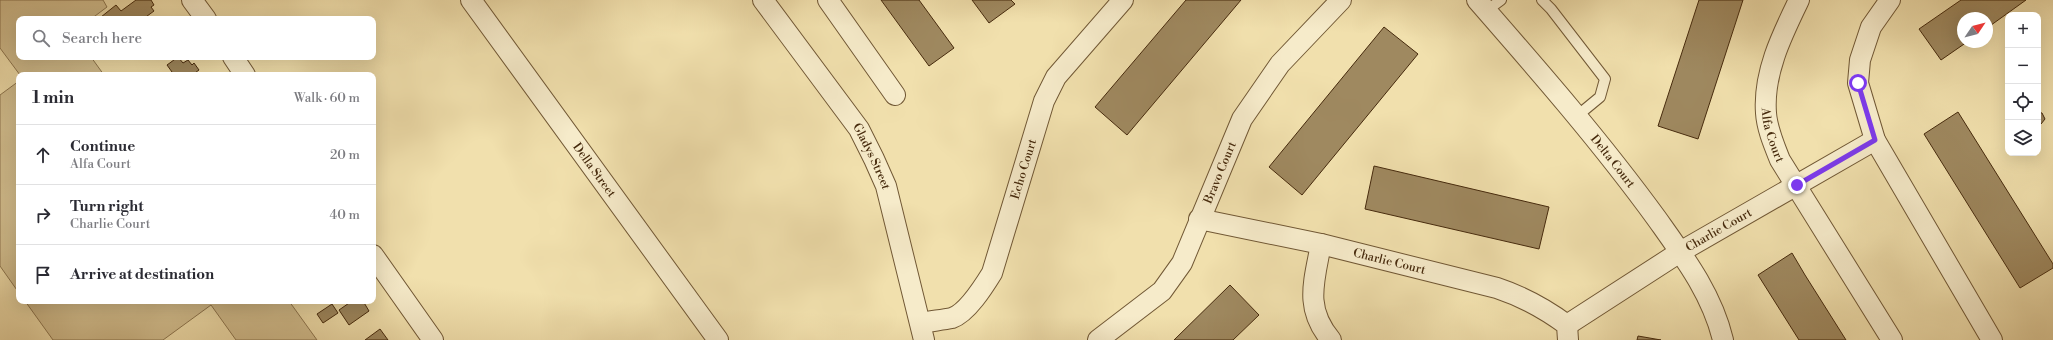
<!DOCTYPE html>
<html lang="en">
<head>
<meta charset="utf-8">
<style>
  :root { --surface:#fff; --page:#f7f7f7; --text:#2b2b33; --muted:#7c7c81; --line:#e1e1e2 }
  body { margin:0; font-family:"Libre Bodoni",serif; background:var(--page); color:var(--text) }
  .controls { position:absolute; right:12px; top:12px; display:grid; overflow:hidden; border-radius:8px; box-shadow:0 4px 16px #0002 }
  .controls button { width:36px; height:36px; display:grid; place-items:center; padding:0; border:0; border-bottom:1px solid var(--line); background:var(--surface); color:var(--text); font:20px sans-serif }
  .compass { position:absolute; left:1957px; top:12px; width:36px; height:36px; border-radius:50%; background:var(--surface); box-shadow:0 4px 16px #0002; rotate:55deg }
  .stop { position:absolute; width:12px; height:12px; margin:-9px; border:3px solid #7c3aed; border-radius:50%; background:#fff }
  .stop.end { background:#7c3aed; border-color:#fff; box-shadow:0 1px 4px #0008 }
  .list { margin:0; padding:0; list-style:none }
  h2 { display:flex; justify-content:space-between; align-items:center; height:52px; margin:0; padding:0 16px; font-size:17px }
  h2 small { font-size:13px; font-weight:400; color:var(--muted) }
  .list li { display:grid; grid-template-columns:26px 1fr auto; gap:12px; align-items:center; box-sizing:border-box; height:60px; padding:0 16px; border-top:1px solid var(--line) }
  .list b { display:block; font-size:15px; white-space:nowrap }
  .list p { margin:0; font-size:13px; white-space:nowrap; color:var(--muted) }
  .list em { font-size:13px; font-style:normal; color:var(--muted) }
  .icon { flex:none; width:22px; height:22px; fill:none; stroke:currentColor; stroke-width:2; stroke-linecap:round; stroke-linejoin:round }
  .map { position:relative; flex:none; width:2053px; height:340px; overflow:hidden }
  .search { position:absolute; background:var(--surface); box-shadow:0 4px 16px #0002; left:16px; top:16px; width:360px; height:44px; display:flex; align-items:center; gap:10px; box-sizing:border-box; padding:0 14px; border-radius:8px; color:var(--muted); font-size:15px }
  .panel { position:absolute; background:var(--surface); box-shadow:0 4px 16px #0002; left:16px; top:72px; width:360px; height:232px; border-radius:8px }
  .map>svg:first-child { display:block }
  .green { fill:#d4c192; stroke:#8d7650 }
  .building { fill:#9f8960; stroke:#462a0d }
  .lines { fill:none; stroke-linecap:round; stroke-linejoin:round }
  .service-casing { stroke:#715835; stroke-width:12 }
  .minor-casing { stroke:#715835; stroke-width:22 }
  .service { stroke:#f6ebca; stroke-width:10 }
  .minor { stroke:#f6ebca; stroke-width:20 }
  .route { stroke:#7c3aed; stroke-width:5 }
  .labels { text-anchor:middle; dominant-baseline:central; stroke-width:4; stroke-linejoin:round; paint-order:stroke }
  .street-label { font-size:12px; fill:#462a0d; stroke:#f6ebca }
</style>
</head>
<body>
<div class="map">
<svg width="2053" height="340" viewBox="0 0 2053 340">
  <rect width="100%" height="100%" fill="#f1e0ad"/>
  <filter id="stains"><feTurbulence type="fractalNoise" baseFrequency=".005" numOctaves="4"/><feColorMatrix values="0 0 0 0 .2 0 0 0 0 .09 0 0 0 0 .02 0 0 0 .5 -.17"/></filter>
  <radialGradient id="worn" r=".72"><stop offset=".6" stop-color="#630" stop-opacity="0"/><stop offset="1" stop-color="#630" stop-opacity=".3"/></radialGradient>
  <path class="green" d="M0,0H103L107,7L91,19H19V57H91L104,75H20L0,48Z
    M19,81V293L0,266V95Z
    M25,301H289L317,340H236L211,305L163,340H53Z"/>
  <path class="building" d="M136,0H151L154,5L151,7L154,11L143,19H103L101,17L116,5L121,11Z
    M881,0H919L954,48L929,66Z
    M972,0H1011L1015,4L989,23Z
    M1186,0H1241L1127,135L1095,107Z
    M1699,0H1743L1698,139L1658,126Z
    M1961,0H2026L1987,28V18H1963V42H1967L1941,60L1919,29Z
    M1384,27L1418,54L1302,195L1269,167Z
    M178,57L183,63L188,60L192,65L194,63L199,70L192,75H167L172,72L167,65Z
    M1958,112L2053,264V268L2020,288L1924,134Z
    M2038,112L2042,113L2045,119L2041,124L2038,123Z
    M1374,166L1549,207L1539,249L1365,209Z
    M1792,253L1805,275L1846,340H1799L1758,275Z
    M1230,285L1259,315L1233,340H1174Z
    M352,301H363L369,311L349,325L339,310Z
    M332,304L338,313L323,323L317,314Z
    M380,329L388,340H365Z
    M1638,336L1661,340H1637Z"/>
  <g class="lines">
    <defs>
      <path id="service" d="M1542,0L1551,9L1605,79L1600,97L1577,116
        M1486,11L1501,0"/>
      <g id="minor">
        <path d="M192,0L206,19"/>
        <path id="s1" d="M471,0L718,340"/>
        <path id="s2" d="M763,0L859,129L874,159L886,186L924,340"/>
        <path d="M828,0L895,95"/>
        <path id="s3" d="M1477,0C1539,71 1601,142 1657,219C1684,257 1712,294 1723,340"/>
        <path id="s4" d="M1799,0C1782,35 1763,73 1766,113C1767,129 1774,145 1780,160L1892,340"/>
        <path d="M1890,0L1871,27L1860,60L1858,83L1875,140L1992,340"/>
        <path d="M233,57L245,75"/>
        <path id="s5" d="M1199,219L1321,244L1497,288C1524,297 1544,308 1567,325L1568,340"/>
        <path d="M1321,244C1314,282 1304,308 1331,340"/>
        <path d="M373,255L433,340"/>
        <path id="s6" d="M921,323C931,321 942,320 952,318C967,313 984,286 992,273L1044,101L1056,77L1123,0"/>
        <path id="s7" d="M1567,325L1680,252L1875,140"/>
        <path id="s8" d="M1098,340L1162,291L1182,263L1242,119L1280,64L1341,0"/>
      </g>
    </defs>
    <use href="#service" class="service-casing"/>
    <use href="#minor" class="minor-casing"/>
    <use href="#service" class="service"/>
    <use href="#minor" class="minor"/>
  </g>
  <g class="lines">
    <path class="route" d="M1797,185L1875,140L1858,83"/>
  </g>
  <g class="labels">
    <g class="street-label">
      <text stroke="none"><textPath href="#s4" startOffset="142">Alfa Court</textPath></text>
      <text stroke="none"><textPath href="#s2" startOffset="191">Gladys Street</textPath></text>
      <text stroke="none"><textPath href="#s3" startOffset="211">Delta Court</textPath></text>
      <text stroke="none"><textPath href="#s1" startOffset="210">Della Street</textPath></text>
      <text stroke="none"><textPath href="#s6" startOffset="201">Echo Court</textPath></text>
      <text stroke="none"><textPath href="#s8" startOffset="213">Bravo Court</textPath></text>
      <text stroke="none"><textPath href="#s7" startOffset="179">Charlie Court</textPath></text>
      <text stroke="none"><textPath href="#s5" startOffset="195">Charlie Court</textPath></text>
    </g>
  </g>
  <rect width="100%" height="100%" filter="url(#stains)"/>
  <rect width="100%" height="100%" fill="url(#worn)"/>
</svg>
<div class="controls">
<button>+</button>
<button>−</button>
<button><svg class="icon" aria-label="locate" viewBox="0 0 24 24"><circle cx="12" cy="12" r="6"/><path d="M12 2v4M12 18v4M2 12h4M18 12h4"/></svg></button>
<button><svg class="icon" aria-label="layers" viewBox="0 0 24 24"><path d="M12 4l9 5-9 5-9-5zM3 14l9 5 9-5"/></svg></button>
</div>
<svg class="compass" viewBox="-18 -18 36 36"><path d="M0-13l5 13h-10z" fill="#e53935"/><path d="M0 13l5-13h-10z" fill="#7c7c81"/></svg>
<div class="stop" style="left:1858px;top:83px"></div>
<div class="stop end" style="left:1797px;top:185px"></div>
<div class="search"><svg class="icon" aria-label="search" viewBox="0 0 24 24"><circle cx="10" cy="10" r="6"/><path d="M15 15l6 6"/></svg>Search here</div>
<section class="panel">
<h2>1 min<small>Walk · 60 m</small></h2>
<ul class="list">
<li><svg class="icon" aria-label="ahead" viewBox="0 0 24 24"><path d="M12 20V5M6 11l6-6 6 6"/></svg><div><b>Continue</b><p>Alfa Court</p></div><em>20 m</em></li>
<li><svg class="icon" aria-label="right" viewBox="0 0 24 24"><path d="M7 20v-9h11M14 6l5 5-5 5"/></svg><div><b>Turn right</b><p>Charlie Court</p></div><em>40 m</em></li>
<li><svg class="icon" aria-label="arrive" viewBox="0 0 24 24"><path d="M6 21V4h12l-3 4 3 4H6"/></svg><div><b>Arrive at destination</b></div></li>
</ul>
</section>
</div>
</body>
</html>
